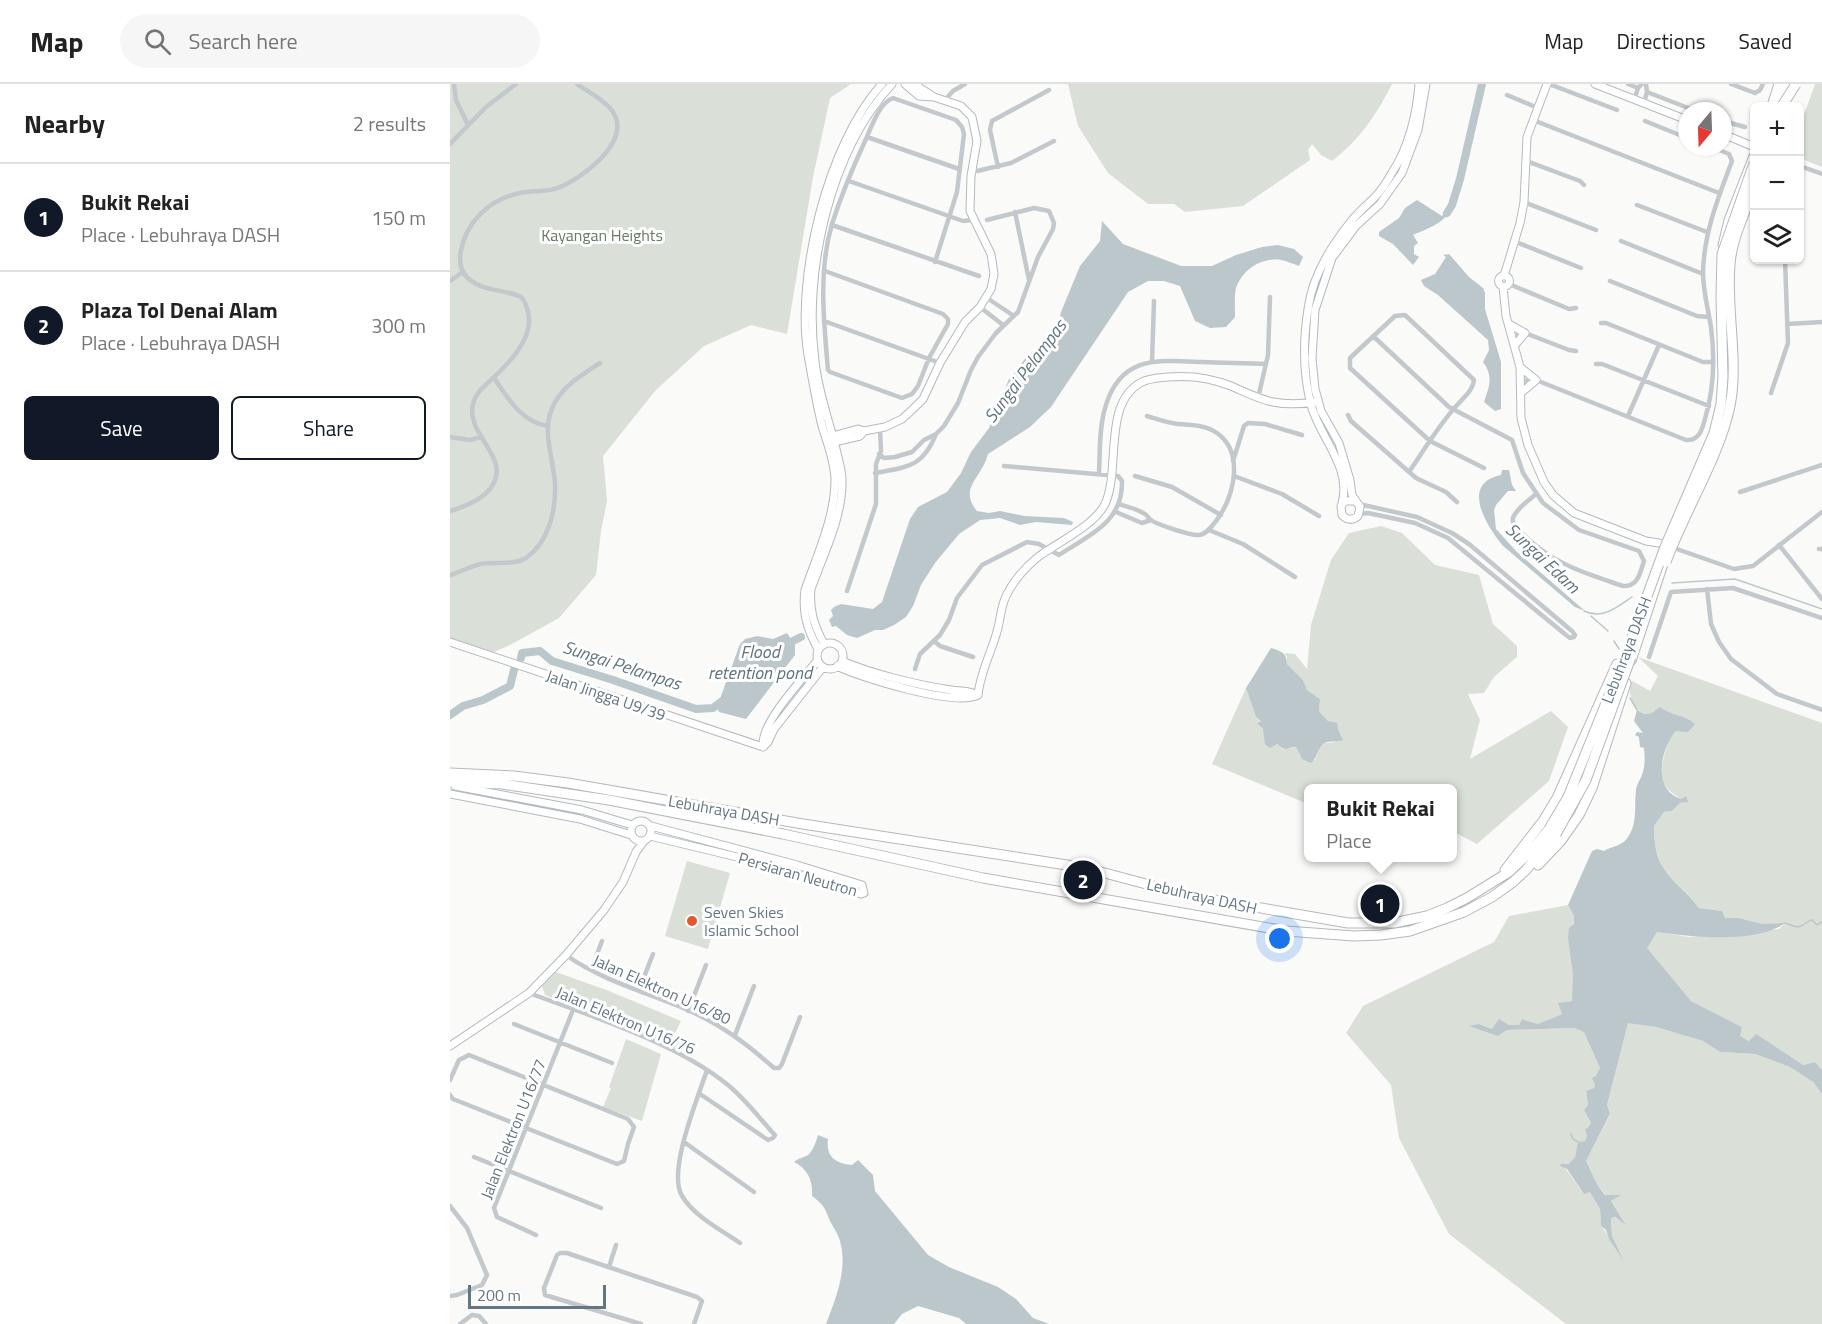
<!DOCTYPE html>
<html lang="en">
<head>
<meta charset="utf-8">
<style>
  :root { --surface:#fff; --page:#f6f6f6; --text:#222; --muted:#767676; --line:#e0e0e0; --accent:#111827 }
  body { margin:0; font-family:"Titillium Web",sans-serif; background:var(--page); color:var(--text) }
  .controls { position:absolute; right:18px; top:18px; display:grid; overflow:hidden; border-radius:9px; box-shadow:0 2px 4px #0004 }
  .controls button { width:54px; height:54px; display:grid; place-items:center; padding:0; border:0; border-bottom:2px solid var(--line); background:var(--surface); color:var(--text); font:30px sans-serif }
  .compass { position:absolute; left:1228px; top:18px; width:54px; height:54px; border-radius:50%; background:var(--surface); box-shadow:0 2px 4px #0004; rotate:199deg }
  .scale { position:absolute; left:18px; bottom:15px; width:138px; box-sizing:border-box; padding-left:6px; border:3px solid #657683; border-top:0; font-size:16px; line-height:21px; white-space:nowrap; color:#657683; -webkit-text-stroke:4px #fff; paint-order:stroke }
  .you { position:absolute; left:830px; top:855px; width:21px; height:21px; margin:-15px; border:4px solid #fff; border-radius:50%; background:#1a73e8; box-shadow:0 0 0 9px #1a73e833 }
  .badge { display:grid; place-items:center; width:39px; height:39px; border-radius:50%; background:var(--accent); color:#fff; font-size:20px; font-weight:700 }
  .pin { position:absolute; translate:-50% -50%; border:3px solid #fff; box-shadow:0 2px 6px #0006 }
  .popup { position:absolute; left:854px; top:700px; width:153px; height:78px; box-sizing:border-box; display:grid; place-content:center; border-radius:9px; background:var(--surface); filter:drop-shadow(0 2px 4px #0005); font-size:20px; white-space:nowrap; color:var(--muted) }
  .popup b { font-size:22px; color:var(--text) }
  .popup::after { content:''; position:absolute; left:50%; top:100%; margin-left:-12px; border:12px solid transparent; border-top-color:var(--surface) }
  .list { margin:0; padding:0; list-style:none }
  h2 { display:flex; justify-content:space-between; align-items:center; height:78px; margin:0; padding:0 24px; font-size:26px }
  h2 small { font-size:20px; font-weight:400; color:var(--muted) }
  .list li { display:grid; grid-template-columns:39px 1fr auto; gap:18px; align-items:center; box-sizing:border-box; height:108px; padding:0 24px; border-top:2px solid var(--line) }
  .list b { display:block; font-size:22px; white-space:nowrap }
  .list p { margin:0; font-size:20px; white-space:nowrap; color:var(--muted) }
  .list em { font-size:20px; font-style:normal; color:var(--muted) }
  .actions { display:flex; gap:12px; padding:18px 24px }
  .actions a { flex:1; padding:14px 0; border:2px solid var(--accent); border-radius:9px; text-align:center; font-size:21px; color:var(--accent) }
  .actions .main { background:var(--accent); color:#fff }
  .icon { flex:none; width:33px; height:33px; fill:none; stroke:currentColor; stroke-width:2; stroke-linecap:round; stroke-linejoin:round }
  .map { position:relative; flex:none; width:1372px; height:1240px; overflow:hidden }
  header { display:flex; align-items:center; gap:36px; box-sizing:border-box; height:84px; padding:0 30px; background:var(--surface); border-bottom:2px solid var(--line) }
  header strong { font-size:28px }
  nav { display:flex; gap:33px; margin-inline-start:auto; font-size:21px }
  .search { width:420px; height:54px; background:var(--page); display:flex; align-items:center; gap:15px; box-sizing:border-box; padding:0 21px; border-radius:33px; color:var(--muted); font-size:22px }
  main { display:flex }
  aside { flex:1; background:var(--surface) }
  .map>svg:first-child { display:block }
  .green { fill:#dadfd7 }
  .water { fill:#bbc7cb }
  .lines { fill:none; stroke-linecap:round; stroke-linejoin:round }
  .stream { stroke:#bbc7cb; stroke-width:1.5 }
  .river { stroke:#bbc7cb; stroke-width:8 }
  .secondary-casing { stroke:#b3babf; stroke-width:9 }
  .highway-casing { stroke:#b4b9bd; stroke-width:11 }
  .street { stroke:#c3c8cc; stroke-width:4.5 }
  .secondary { stroke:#fff; stroke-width:7 }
  .highway { stroke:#fff; stroke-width:9 }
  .highway-bridge-casing { stroke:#b4b9bd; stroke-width:11; stroke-linecap:butt }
  .highway-bridge { stroke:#fff; stroke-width:9 }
  .poi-dot { fill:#e4572e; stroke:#fff; stroke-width:2 }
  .labels { text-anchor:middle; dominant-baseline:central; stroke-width:6; stroke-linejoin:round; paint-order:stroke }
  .park-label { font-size:16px; fill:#687a64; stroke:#fff }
  .street-label { font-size:16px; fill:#657683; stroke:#fff }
  .poi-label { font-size:16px; fill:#657683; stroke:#fff; text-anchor:start }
  .water-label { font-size:18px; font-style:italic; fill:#60757c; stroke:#fff }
</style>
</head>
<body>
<header>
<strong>Map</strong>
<div class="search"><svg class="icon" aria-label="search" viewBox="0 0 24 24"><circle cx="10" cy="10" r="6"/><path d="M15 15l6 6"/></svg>Search here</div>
<nav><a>Map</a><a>Directions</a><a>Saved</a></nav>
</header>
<main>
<aside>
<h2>Nearby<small>2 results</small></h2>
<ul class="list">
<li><span class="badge">1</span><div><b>Bukit Rekai</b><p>Place · Lebuhraya DASH</p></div><em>150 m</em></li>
<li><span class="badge">2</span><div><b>Plaza Tol Denai Alam</b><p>Place · Lebuhraya DASH</p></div><em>300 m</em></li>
</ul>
<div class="actions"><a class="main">Save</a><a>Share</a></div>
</aside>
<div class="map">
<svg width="1372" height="1240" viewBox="0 0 1372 1240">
  <rect width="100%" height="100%" fill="#fafaf8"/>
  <path class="green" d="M0,0H401L380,14L363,93L337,250L301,241L254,262L205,307L153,372L157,417L151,447L146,491L109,534L60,561L37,571L0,556Z
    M618,0H942C925,33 911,54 882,77L871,71L862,60L858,66L860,76L793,122L735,128L724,120H698L658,89L628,42Z
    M1365,0H1372V83L1350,74V42Z
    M931,442L952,449L985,481L1029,491L1043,540L1067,562V573L1044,593L1034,609L1018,610L1030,636L1020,675L1101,627L1118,643L1099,697L1027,760L1002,747V704H858V720L762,680L796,604L806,633L811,637L807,638L813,645L821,663L827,660L833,665L846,663L852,675L865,676L869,665L875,659L886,658L878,637L869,627L870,615L857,606L853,596L837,580V573L834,569L845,570L857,585L861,541L881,476L899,449Z
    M1188,573L1372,639V986L1365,978L1353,981L1289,952L1292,943L1241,917L1196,864L1207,848L1239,853L1329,845L1334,840H1313L1289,834H1274L1271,827L1249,824C1239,808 1220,797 1211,780C1205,770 1204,753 1204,742L1214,728L1222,727L1230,719L1237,718C1216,707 1207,699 1214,673C1216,663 1219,655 1226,647L1225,630L1202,629L1194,630C1183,624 1176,609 1182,597L1200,607L1208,592Z
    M237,777L280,789L258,865L215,852Z
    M1118,821L1124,832L1123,917L1109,919L1112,930L1088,940L1072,935L1069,941L1042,945L1029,940L1048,952L1057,946L1126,944L1134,947L1150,984L1144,1004L1136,1007L1138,1021L1134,1026L1141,1039L1135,1057L1128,1059L1125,1073L1119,1081L1112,1080L1134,1110L1140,1107L1150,1125L1151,1142C1156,1147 1165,1164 1170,1172L1162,1152L1161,1134L1164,1133L1175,1139L1161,1117L1170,1111H1156L1147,1100L1136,1077L1160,1031L1157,1021L1178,938L1206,943L1253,957L1270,968L1305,970L1340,983L1363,998L1372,1010V1240H1116L999,1150L949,1054L941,1001L896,949L913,922L1044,858L1059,832Z
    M106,888L159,907L231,937L224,951L233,956L225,965L95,911L92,902Z
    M176,955L211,970L192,1037L153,1023L161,1004L159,1003Z"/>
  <path class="water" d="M967,116L992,132L1000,121L1004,122C993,140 981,143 963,151L968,159L964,162V170L969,173L963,181L943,160L929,152V148L949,134L955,124Z
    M652,137L673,160L731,182H762L786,171L812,163L828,161L844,165L853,173L849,182C843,180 837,177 831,176C811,173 792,186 786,204C784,213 785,224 785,233L776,243L760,244L745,237L730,202L714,197H698L678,208L601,323L580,343L538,370C532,394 508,404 527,427L539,429L550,427L574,432L614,434L623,438L622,441L586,438L570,441L550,434L530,436L509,450L485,479L471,501L463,522L456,533L444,541L433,546H425L407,554L397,551L386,542L382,543L379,536L383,532L381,526L384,523L391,520L423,525L432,518L460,435L468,423L497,408L511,389L521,368L539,344L559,295L578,271L601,255L607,246L611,228L630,182L650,157Z
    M999,170L1019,193L1033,204L1035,209V225L1051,278V325L1045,327L1034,318C1039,303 1044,293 1033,278L1039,266L1038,256L988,211L974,202L971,196L985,190L996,173L993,171Z
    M1052,386H1059L1062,401L1066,407H1058L1046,421L1044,426L1046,445L1067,468L1135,527L1125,523L1052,461C1050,457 1046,454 1044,450C1029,428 1017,398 1051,391Z
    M337,549L345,561V571L296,635L269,628L267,623L290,560L295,555L307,552L323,555Z
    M821,564C831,567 837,569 837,580L853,596L857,606L870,615L869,627L878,637L887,639L888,646L893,656C888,658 883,657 877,658C867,662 868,674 861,679L852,675L846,663C836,663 838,669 827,660L820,664L815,660L813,645L807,639L811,637L806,633L796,604Z
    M1210,623C1221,632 1234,630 1245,640L1238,648L1226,647C1210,665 1202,707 1232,715L1236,712L1238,718L1230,719L1222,727L1214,728L1204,742C1204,753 1205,770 1211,780C1220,797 1238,808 1249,824L1272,827L1275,834H1289L1313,840L1335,839C1308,860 1240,853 1207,848L1197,864L1241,917L1292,943L1290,952L1299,957L1306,950L1353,981L1365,978L1372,986V1010L1363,998L1340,983L1305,970L1270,968L1253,957L1206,943L1178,939L1157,1021L1160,1030L1136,1077L1147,1100L1155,1111H1171L1161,1117L1176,1141L1165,1133L1161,1134L1162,1152L1173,1176L1159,1155L1156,1146L1151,1142L1150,1125L1140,1108L1134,1110L1117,1085L1110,1082L1111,1080H1119L1125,1073L1128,1058L1135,1057L1137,1051L1135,1045L1138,1044L1141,1039L1134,1026L1138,1021L1136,1007L1144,1004L1145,1000L1142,994L1146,992L1150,984L1134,948L1125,944L1057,946L1048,952L1019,942L1029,940L1042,945L1049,935L1059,941H1069L1072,935L1088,940L1112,930L1108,919L1122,917L1123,890L1118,854L1119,844L1124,840V832L1118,821L1142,767L1147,765L1154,767C1162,762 1173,762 1178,753C1188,739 1184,722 1186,706C1187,699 1191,695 1193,688C1195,681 1195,672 1194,664L1190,663L1189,653L1185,651L1187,648L1193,649L1184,637L1187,626L1194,630L1202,629Z
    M368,1051L378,1055C376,1073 385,1079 402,1081L408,1076L423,1091L425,1107L478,1171L499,1183L548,1203L566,1215L583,1234L599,1240H516L509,1234L468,1222L452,1230L444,1240H376C386,1214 399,1183 389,1154C387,1148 383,1143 380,1137C375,1124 374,1121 362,1112C363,1097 358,1085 344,1078C348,1074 353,1074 358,1071C364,1066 366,1057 368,1051Z"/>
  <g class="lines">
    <path class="stream" d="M1222,499L1285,495L1372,525
      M1134,527C1153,536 1167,523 1182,513
      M1141,532L1158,547
      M1164,557L1169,565
      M1180,614L1187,626
      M1335,839C1340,840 1346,845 1351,842C1356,840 1357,837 1362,836L1367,841L1372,838
      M1121,1050L1123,1055L1128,1058"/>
    <path class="river" d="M997,129L1002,121L1010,95L1032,0
      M335,561L351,553
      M71,574L72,569L90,567L102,577L163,596L246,625L263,624L275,615
      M0,631L13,622L33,616L60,602L64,586"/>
    <defs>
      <path id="secondary" d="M464,0L484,13
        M1145,0L1237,36
        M1273,50L1302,62
        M1272,161L1278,136L1303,72
        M1048.5 197a5.5 5.5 0 1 1 11 0a5.5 5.5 0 1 1-11 0Z
        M1054,192L1070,139L1074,118L1077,53L1097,0
        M1053,203L1056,232L1070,283L1071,334L1078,361L1094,398L1103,411L1124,429L1196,457L1209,459
        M1059,240L1075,249L1065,261
        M1070,283L1086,296L1072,308
        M379,353L408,345L414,347L435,343L452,335L463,325L473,315L490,279L515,238L530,223L541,205L544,190L541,170L520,127L521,92L527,57L522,33L511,22L484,13L469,12L455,0
        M380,359L410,352L414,347
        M905,417H895L891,422L892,431C897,436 902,437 908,432L910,423L902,411L900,396L889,359L871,327L865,305L862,274L865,226L882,174L906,142L930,120L952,89L968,46L976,0
        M892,419C902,383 870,354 861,321C853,290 853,257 858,225C862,193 879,165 899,140C906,130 916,122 925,113C932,106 938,96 943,87C959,63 967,28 969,0
        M0,558L313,663
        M367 572a13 13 0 1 1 26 0a13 13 0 1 1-26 0Z
        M374,560C364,541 359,526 361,505C373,471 393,433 392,396C392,387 389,378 387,369C380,339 368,308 365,277C353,187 380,67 442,0
        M368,565C357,545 352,529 355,506C367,471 385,433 385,396C385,377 376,357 371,338C366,316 362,294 358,271C345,193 378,59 432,0
        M392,577C422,590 468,601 501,606C511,608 518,606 528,611
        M1182,577L1216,474
        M387,582C410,594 507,623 528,611
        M528,611C530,590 540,571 546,551C549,542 550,533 552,524C556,505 573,485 588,473C608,458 644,442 655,420C671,386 652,318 692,298C700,294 710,294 718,293C740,291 761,294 781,302C795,308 808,315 823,318C838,321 853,320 868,318
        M313,663C310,639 352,596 367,577
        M313,663L318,658L324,645L373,583
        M5,702L132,726L182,741
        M0,710L130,735L181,751
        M181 747a10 10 0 1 1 20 0a10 10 0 1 1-20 0Z
        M200,752L312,779L411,810L414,809L412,801L347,781L201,742
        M0,962L79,909L116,871L154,826L173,798L186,768L194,757"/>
      <path id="highway" d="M1322,22L1329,0
        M1330,22L1336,0
        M0,689L64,692L118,699L353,740L636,784L741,812L898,839H944L977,832L997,824L1017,814L1059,788L1080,768L1099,745
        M0,698L52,700L159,716L333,750L533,794L836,847L904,852L931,851L960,847L1014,828L1042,813L1063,798L1076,786L1106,750
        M1088,781L1110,758L1129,731L1142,704L1176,599
        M1055,786L1093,737L1107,714L1167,580"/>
    </defs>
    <use href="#secondary" class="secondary-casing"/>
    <use href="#highway" class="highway-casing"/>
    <path class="street" d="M4,0L6,16L18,41
      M1099,0L1167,26
      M1178,0L1188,4
      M1281,0L1305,9L1310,6L1313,0
      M1197,8L1246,27
      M1057,11L1088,24
      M495,16L503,7L515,0
      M1184,16L1188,4L1192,0
      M1194,19L1197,8L1196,0
      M1083,36L1269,109
      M1195,37L1237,54
      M1273,37L1295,43
      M417,53L509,85
      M0,60L36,23L66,0
      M1074,76L1130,97L1134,101
      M1350,82L1372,90
      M548,83L540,46L542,37L599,6
      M523,86L527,87L561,79L604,57
      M399,97L513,137L524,136
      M1074,118L1146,146
      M1187,121L1257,148
      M565,128L579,196
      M382,141L529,192
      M1171,157L1253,190
      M1066,158L1131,184
      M375,187L493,230L498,235V240L479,274L468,302L462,310L452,314L380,288L378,286C374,239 368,187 382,140C391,112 403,83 416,55C422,42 429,19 443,14L506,36L512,43L514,50L507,108L485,178
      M0,197L13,188
      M1160,197L1247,232L1258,233
      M1059,200L1119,225L1126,224
      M537,214L564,232
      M530,223L553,241
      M374,237L490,279
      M1151,239H1156L1253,278H1263
      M1337,240L1372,238
      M1063,250L1075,249L1119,266L1126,267
      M923,252L999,323L1062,356L1073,389L1093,419L1129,446L1189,467L1194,477C1190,489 1188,503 1173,502C1135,489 1105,481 1075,452C1070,448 1061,441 1063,434C1066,425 1079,416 1086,410
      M702,277L704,217
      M1146,280H1152L1259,322
      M44,294C58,314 71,338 98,342
      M1071,297L1086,296L1236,356C1249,357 1252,346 1255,335C1264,305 1265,274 1261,243C1258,225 1253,207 1253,188C1254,149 1268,114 1282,77L1279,70L1262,63
      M1321,309L1338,259L1335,176
      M808,314L818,271L820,213
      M898,331L901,337L966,394L996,408L1007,418
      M1178,332L1209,261
      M0,353L20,356L32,353
      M429,370L434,374L445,373L462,368L474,356L486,350L494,342L508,319L521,286L528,273L546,249L568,228L588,173L603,145L604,139L599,127L584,124L537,136
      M783,377L794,342L798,339L815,340L852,351
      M959,388C975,365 989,340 1009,319C1015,312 1023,306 1024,296L955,231L945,232L900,274V284L980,357L1034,384
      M425,389C458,383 473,383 486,350
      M649,389C650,368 649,345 655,324C670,271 707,276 752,278C773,279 795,279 816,280
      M685,392L722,403L771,431
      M784,392L832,410L869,432
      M1290,408L1372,381
      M669,420C677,423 688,425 695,430C696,430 700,436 701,436C708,441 742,452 749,451C757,450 762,442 766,437C784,414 795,369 767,349C755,341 742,341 728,340C717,339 707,335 697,332
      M909,420L967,433L1002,449L1019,460L1122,547L1125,551L1124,553L1120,554L1116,551L998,454L965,439L918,429L909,430
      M0,427C14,423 31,416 40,405C64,374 15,352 23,320C25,309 34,303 42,295C58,280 81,257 79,234C78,226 76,218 71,213C56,205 36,209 19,195C10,188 9,177 11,166C17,137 40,115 70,109C83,106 98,109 110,103C133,93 182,58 163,28C155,16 138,8 127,0
      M666,428L692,439L701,436
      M759,446L793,460L845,493
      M1329,461L1372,515
      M1221,463L1284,485L1303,482L1372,428
      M1369,465H1372
      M0,491C10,488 20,483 30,480C45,477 63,482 76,474C99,458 106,426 105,400C103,371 90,345 105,318C116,300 133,290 150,279
      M1257,505L1261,540L1269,558L1281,575L1327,610L1372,626
      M397,507L426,420V380L431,367L430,345
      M484,557L490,562L523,573
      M1199,573L1221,508L1283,504L1372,534
      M465,585L470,570L490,551L499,536L507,514L532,481L577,458L589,460L609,471C639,451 673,439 672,397L668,392L554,382
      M116,871C152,897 199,909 240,927C273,942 297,960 324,984H329L332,980L350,933
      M141,886L152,857
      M189,906L203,870
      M79,909C141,932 227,959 278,1001C294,1014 308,1032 322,1048L325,1051L323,1054L318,1056L315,1054L250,1010
      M238,927L256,881
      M64,940L162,979
      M285,951L304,902
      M257,986C248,1014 217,1087 232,1112C244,1132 271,1146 290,1159
      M0,996L9,976L19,971L178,1035L184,1043L178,1060L174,1077L167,1080L3,1015L0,1011
      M234,1058L304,1108
      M24,1073L151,1124
      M0,1122L17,1144L37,1191L32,1201L7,1211L0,1212
      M86,1151L47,1133L44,1124L123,926
      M159,1183L166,1161
      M10,1240L22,1231L29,1232L36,1240
      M191,1240L95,1211L94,1204L107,1171L110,1169H117L247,1213L252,1217L244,1240"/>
    <use href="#secondary" class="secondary"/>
    <use href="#highway" class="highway"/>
    <defs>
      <path id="highway-bridge" d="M1332,22L1346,0
        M1216,478C1234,428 1269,374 1280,322C1289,276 1276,227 1280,180C1282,153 1296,128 1304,102
        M1099,745L1118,713L1177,567L1215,463L1264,349L1271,320L1273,293L1271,213L1272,170L1304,79
        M1106,750L1136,696L1181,573"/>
    </defs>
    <use href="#highway-bridge" class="highway-bridge-casing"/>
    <use href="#highway-bridge" class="highway-bridge"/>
  </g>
  <circle class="poi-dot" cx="242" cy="837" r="6"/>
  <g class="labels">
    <g class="park-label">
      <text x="152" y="151">Kayangan Heights</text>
    </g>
    <g class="street-label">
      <text transform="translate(1176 566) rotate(-69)">Lebuhraya DASH</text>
      <text transform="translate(156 611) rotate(19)">Jalan Jingga U9/39</text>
      <text transform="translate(274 726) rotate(10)">Lebuhraya DASH</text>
      <text transform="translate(348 790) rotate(16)">Persiaran Neutron</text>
      <text transform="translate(752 812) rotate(13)">Lebuhraya DASH</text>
      <text transform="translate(212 905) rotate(24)">Jalan Elektron U16/80</text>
      <text transform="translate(176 936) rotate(23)">Jalan Elektron U16/76</text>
      <text transform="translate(63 1045) rotate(-68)">Jalan Elektron U16/77</text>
    </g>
    <g class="poi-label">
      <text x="254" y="828">Seven Skies<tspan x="254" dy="18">Islamic School</tspan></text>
    </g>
    <g class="water-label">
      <text transform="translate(575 287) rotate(-53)">Sungai Pelampas</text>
      <text transform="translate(1093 474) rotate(43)">Sungai Edam</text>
      <text x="310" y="567">Flood<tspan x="310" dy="21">retention pond</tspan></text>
      <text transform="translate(172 581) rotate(18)">Sungai Pelampas</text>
    </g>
  </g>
</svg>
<div class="controls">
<button>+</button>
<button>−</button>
<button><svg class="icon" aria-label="layers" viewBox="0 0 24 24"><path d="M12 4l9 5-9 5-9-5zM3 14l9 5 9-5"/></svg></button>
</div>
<svg class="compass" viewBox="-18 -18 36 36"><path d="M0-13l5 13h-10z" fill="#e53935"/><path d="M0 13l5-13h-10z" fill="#767676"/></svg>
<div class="scale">200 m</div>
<div class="you"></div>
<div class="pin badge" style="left:930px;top:820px">1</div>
<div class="popup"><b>Bukit Rekai</b>Place</div>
<div class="pin badge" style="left:633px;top:796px">2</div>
</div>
</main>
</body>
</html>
